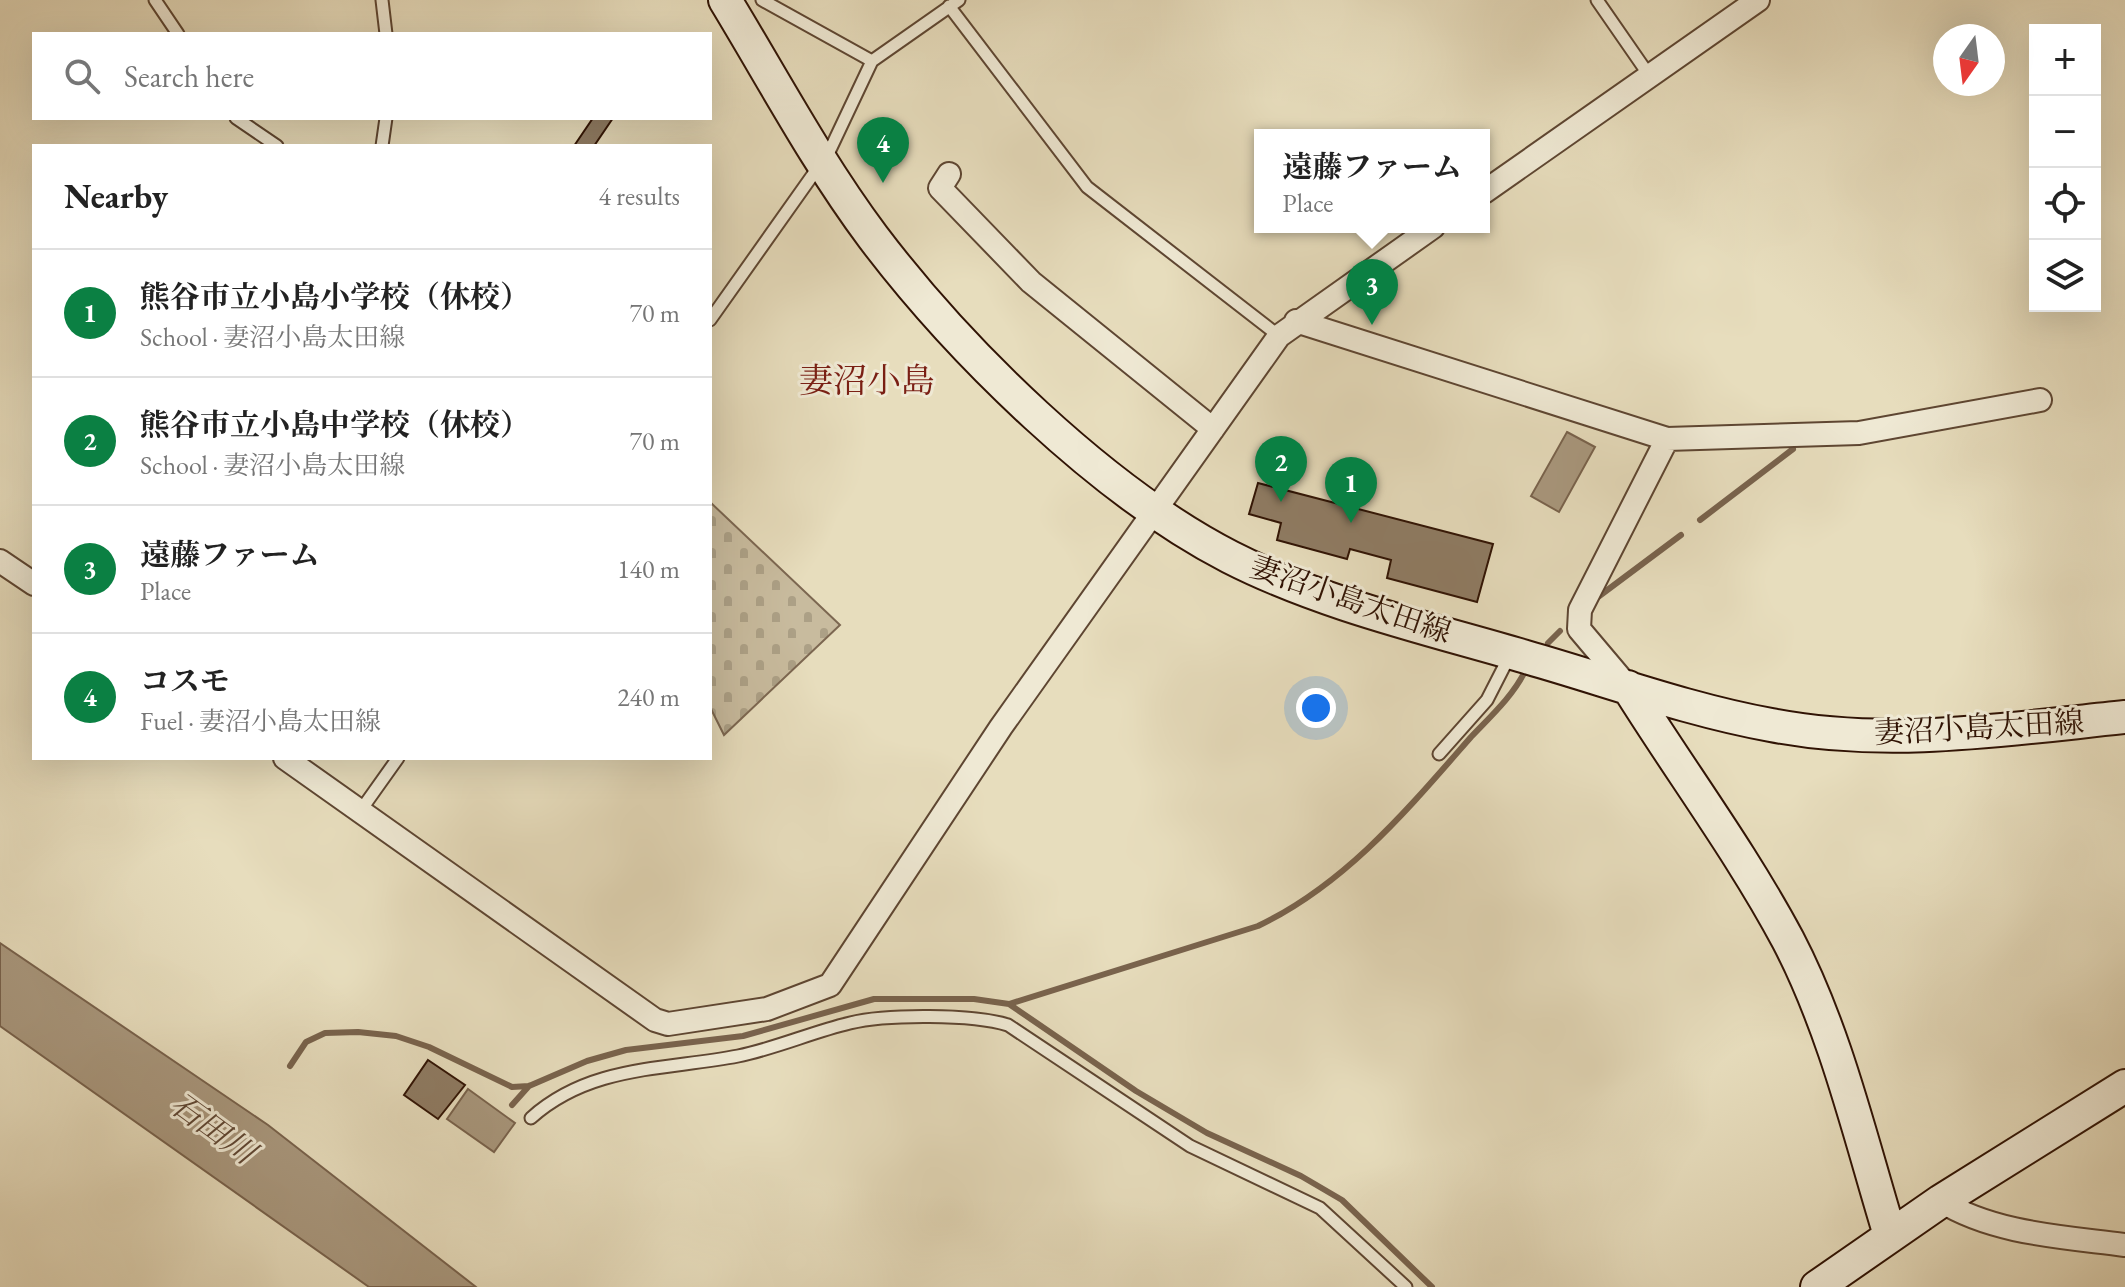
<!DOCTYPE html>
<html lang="en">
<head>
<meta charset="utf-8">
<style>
  :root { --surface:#fff; --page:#f6f6f6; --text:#222; --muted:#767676; --line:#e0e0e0; --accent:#0b8043 }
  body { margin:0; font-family:"EB Garamond","Noto Serif JP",serif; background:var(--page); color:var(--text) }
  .controls { position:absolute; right:24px; top:24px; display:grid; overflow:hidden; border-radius:0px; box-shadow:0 8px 32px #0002 }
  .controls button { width:72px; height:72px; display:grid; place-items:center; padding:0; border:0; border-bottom:2px solid var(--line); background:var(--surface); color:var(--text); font:40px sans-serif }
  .compass { position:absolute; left:1933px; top:24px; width:72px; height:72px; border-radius:50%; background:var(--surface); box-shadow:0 8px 32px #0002; rotate:194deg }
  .you { position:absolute; left:1316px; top:708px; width:28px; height:28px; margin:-20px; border:6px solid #fff; border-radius:50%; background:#1a73e8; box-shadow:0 0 0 12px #1a73e833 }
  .badge { display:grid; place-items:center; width:52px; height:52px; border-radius:50%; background:var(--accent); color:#fff; font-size:26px; font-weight:700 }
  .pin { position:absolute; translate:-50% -66px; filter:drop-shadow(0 2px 4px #0008) }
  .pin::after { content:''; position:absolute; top:42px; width:28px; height:24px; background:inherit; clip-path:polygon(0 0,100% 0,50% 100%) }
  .popup { position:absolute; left:1254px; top:129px; width:236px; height:104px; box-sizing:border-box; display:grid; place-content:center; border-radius:0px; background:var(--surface); filter:drop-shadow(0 2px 6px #0005); font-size:26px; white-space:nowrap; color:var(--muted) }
  .popup b { font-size:30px; color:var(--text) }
  .popup::after { content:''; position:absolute; left:50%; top:100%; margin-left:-16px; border:16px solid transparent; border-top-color:var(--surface) }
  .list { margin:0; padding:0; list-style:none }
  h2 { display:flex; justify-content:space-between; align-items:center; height:104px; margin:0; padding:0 32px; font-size:34px }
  h2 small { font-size:26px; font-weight:400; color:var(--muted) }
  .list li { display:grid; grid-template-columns:52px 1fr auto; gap:24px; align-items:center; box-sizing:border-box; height:128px; padding:0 32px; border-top:2px solid var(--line) }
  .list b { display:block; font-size:30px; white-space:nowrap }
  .list p { margin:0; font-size:26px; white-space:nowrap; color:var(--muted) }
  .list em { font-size:26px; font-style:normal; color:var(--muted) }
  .icon { flex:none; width:44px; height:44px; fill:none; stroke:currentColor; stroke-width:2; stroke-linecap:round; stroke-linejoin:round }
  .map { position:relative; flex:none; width:2125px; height:1287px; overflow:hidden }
  .search { position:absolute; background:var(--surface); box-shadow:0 8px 32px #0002; left:32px; top:32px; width:680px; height:88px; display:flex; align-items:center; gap:20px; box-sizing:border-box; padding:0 28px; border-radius:0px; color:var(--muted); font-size:30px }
  .panel { position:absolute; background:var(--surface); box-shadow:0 8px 32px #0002; left:32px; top:144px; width:680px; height:616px; border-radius:0px }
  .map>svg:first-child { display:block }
  .cemetery { fill:url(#cemetery-stones); stroke:#7c6751; stroke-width:2 }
  .water { fill:#a9987e; stroke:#79634d; stroke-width:2 }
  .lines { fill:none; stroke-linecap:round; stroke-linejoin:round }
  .stream { stroke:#79634d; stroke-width:6 }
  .building { fill:#8f7c64; stroke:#301304; stroke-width:2 }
  .lane-casing { stroke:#5e4632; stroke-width:15 }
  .street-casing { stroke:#5e4632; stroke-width:26 }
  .secondary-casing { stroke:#301304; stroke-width:36 }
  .lane { stroke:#efe9d4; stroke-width:11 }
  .street { stroke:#efe9d4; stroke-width:22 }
  .secondary { stroke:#efe9d4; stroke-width:32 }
  .labels { text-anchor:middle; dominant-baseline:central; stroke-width:6; stroke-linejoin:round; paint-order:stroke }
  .street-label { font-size:30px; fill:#301304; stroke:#efe9d4 }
  .water-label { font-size:32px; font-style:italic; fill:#604835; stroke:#efe9d4 }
  .quarter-label { font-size:34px; fill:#7a1f14; stroke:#efe9d4 }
</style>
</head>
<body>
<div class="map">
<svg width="2125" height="1287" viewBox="0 0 2125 1287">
  <defs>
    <pattern id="cemetery-stones" width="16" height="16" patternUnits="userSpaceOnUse" patternTransform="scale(2)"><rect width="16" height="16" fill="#c8bb9e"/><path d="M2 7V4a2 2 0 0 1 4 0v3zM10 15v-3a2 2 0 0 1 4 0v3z" fill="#aca086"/></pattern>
  </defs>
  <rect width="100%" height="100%" fill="#e7ddbd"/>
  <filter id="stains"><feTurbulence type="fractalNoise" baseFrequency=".0025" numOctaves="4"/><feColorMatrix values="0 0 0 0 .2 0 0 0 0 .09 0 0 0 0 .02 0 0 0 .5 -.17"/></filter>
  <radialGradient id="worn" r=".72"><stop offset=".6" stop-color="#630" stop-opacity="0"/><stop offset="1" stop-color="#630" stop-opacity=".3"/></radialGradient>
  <path class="cemetery" d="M710,502L840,625L724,735L710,707Z"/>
  <path class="water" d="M1567,432L1595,447L1559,512L1531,496Z
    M0,943L268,1125L476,1287H369L0,1026Z
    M468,1089L515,1123L494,1152L447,1119Z"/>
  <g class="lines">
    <path class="stream" d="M1700,520L1793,449
      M1598,597L1681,535
      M1548,643L1560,631
      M1009,1004L1258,926C1346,884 1408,809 1471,737C1489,718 1514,695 1525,671
      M290,1066L306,1042L325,1033L358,1032L396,1036L429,1047L512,1087L529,1086L587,1061L626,1050L743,1036L874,999H974L1009,1004L1136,1091L1207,1133L1301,1176L1342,1200L1432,1287
      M512,1105L529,1086"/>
  </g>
  <path class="building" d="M593,118H613L594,146H574Z
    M1258,483L1493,544L1477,602L1387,578L1391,560L1350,549L1347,559L1277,540L1281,523L1249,514Z
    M428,1060L465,1085L438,1119L404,1095Z"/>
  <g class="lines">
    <defs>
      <path id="lane" d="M155,0L178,34
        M382,0L386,34
        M762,0L872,61
        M1597,0L1651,78
        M949,6L1087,187L1279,336
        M236,118L277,146
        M382,146L386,118
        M710,320L829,152L872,61L959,0
        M1439,754L1487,700L1510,655
        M361,810L398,758
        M531,1118C590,1065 665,1070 738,1056C777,1048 812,1032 850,1023C886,1014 973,1014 1008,1025L1190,1146L1320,1208L1406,1287"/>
      <path id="street" d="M949,174L940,188L1031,282L1213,429
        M1484,192L1758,0
        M1296,321L1667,439L1859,433L2040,400
        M0,561L34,584
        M1628,687L1579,629L1580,610L1667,439
        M285,758L655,1020L668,1024L767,1009L830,985L1001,727L1279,336L1433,227
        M1941,1201C1994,1234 2065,1237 2125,1245"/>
      <path id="secondary" d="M725,0C773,79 817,162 873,237C960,352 1102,491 1230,557C1322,604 1427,628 1526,657C1607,680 1688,710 1771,725C1888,748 2008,729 2125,717
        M1628,687C1681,772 1741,852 1788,940C1836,1032 1860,1137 1890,1235
        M1817,1287L1941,1201L2125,1086"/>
    </defs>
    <use href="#lane" class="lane-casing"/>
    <use href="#street" class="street-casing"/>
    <use href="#secondary" class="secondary-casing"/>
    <use href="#lane" class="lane"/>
    <use href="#street" class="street"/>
    <use href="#secondary" class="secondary"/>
  </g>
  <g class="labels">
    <g class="street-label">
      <text transform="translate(1351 599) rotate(19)">妻沼小島太田線</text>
      <text transform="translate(1979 727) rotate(-3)">妻沼小島太田線</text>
    </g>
    <g class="water-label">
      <text transform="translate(213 1128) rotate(36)">石田川</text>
    </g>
    <g class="quarter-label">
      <text x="867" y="380">妻沼小島</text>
    </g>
  </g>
  <rect width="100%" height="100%" filter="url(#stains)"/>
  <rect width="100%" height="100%" fill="url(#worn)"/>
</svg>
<div class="controls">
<button>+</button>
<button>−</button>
<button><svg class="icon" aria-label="locate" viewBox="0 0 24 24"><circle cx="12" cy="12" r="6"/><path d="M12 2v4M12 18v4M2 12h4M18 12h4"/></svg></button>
<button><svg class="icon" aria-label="layers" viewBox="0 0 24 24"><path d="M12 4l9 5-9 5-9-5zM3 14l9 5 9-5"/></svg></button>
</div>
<svg class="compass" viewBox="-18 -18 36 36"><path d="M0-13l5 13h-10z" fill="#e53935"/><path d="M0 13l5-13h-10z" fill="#767676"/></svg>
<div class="you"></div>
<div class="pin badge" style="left:1351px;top:523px">1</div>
<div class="pin badge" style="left:1281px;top:502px">2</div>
<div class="pin badge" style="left:1372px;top:325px">3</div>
<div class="popup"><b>遠藤ファーム</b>Place</div>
<div class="pin badge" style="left:883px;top:183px">4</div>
<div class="search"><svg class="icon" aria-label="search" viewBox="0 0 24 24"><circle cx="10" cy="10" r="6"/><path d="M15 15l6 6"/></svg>Search here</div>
<section class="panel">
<h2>Nearby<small>4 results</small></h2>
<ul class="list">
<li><span class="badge">1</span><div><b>熊谷市立小島小学校（休校）</b><p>School · 妻沼小島太田線</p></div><em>70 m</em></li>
<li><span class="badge">2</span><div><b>熊谷市立小島中学校（休校）</b><p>School · 妻沼小島太田線</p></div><em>70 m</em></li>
<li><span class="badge">3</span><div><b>遠藤ファーム</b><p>Place</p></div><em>140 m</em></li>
<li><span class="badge">4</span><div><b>コスモ</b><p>Fuel · 妻沼小島太田線</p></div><em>240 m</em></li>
</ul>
</section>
</div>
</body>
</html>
